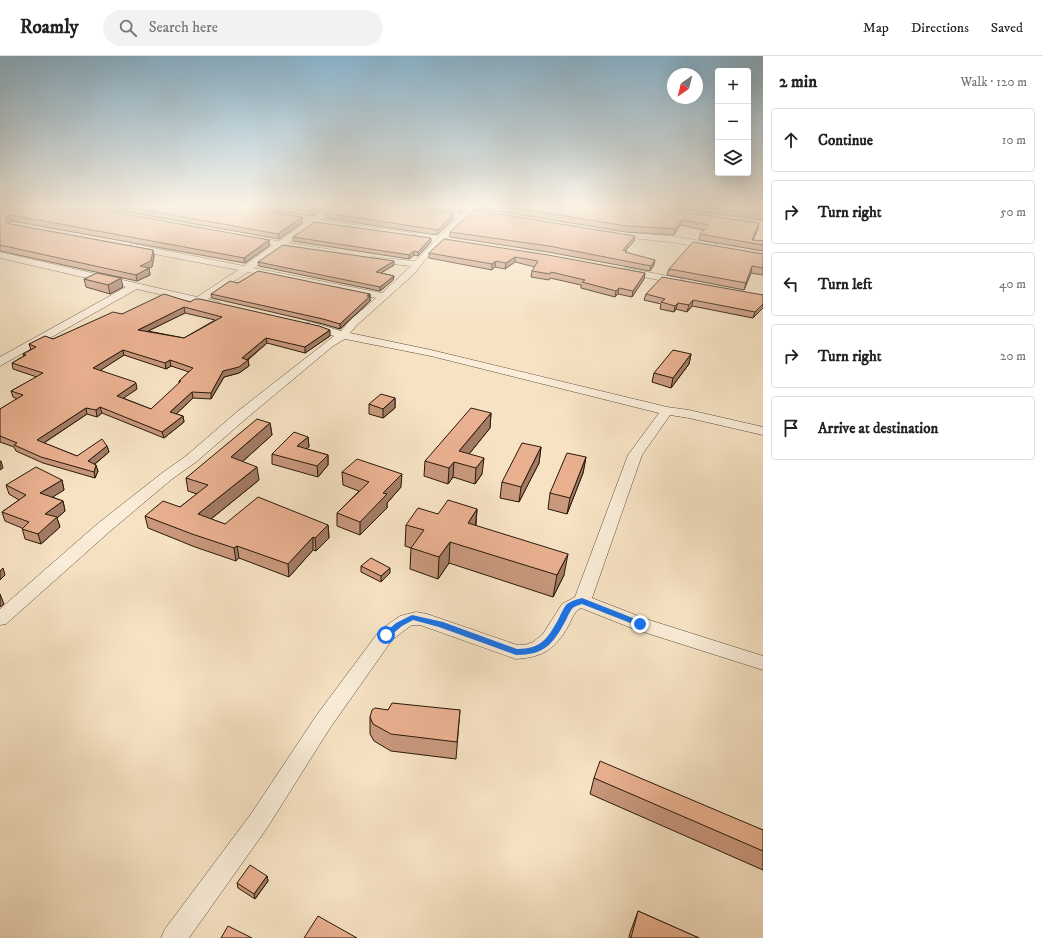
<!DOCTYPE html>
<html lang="en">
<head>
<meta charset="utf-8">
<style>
  :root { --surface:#fff; --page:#f2f2f2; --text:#222; --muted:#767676; --line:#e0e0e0 }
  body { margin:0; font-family:"IM FELL DW Pica",serif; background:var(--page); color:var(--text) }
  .controls { position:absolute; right:12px; top:12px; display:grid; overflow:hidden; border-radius:4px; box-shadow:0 4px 16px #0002 }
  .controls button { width:36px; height:36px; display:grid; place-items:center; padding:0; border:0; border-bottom:1px solid var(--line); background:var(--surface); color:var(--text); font:20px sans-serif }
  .compass { position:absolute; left:667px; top:12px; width:36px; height:36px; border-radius:50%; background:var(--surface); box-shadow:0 4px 16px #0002; rotate:215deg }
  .stop { position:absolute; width:12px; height:12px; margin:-9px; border:3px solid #1a73e8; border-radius:50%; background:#fff }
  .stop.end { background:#1a73e8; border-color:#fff; box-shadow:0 1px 4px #0008 }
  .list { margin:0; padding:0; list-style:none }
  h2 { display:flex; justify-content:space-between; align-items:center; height:52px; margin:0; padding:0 16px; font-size:17px }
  h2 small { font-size:13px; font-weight:400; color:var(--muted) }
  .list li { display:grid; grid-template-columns:26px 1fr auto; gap:12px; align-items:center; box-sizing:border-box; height:64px; margin:0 8px 8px; padding:0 8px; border:1px solid var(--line); border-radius:4px }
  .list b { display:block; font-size:15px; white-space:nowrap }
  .list em { font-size:13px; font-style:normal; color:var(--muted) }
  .icon { flex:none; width:22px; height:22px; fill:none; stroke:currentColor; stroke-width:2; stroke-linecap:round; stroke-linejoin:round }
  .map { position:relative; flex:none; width:763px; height:882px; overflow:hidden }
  header { display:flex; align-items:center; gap:24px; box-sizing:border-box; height:56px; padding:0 20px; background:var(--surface); border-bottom:1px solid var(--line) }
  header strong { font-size:19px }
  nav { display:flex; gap:22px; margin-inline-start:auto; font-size:14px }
  .search { width:280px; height:36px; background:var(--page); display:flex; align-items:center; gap:10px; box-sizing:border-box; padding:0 14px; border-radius:22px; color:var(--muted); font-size:15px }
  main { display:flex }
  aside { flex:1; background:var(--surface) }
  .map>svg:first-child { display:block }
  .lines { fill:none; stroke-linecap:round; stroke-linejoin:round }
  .minor-casing { stroke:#5b4c38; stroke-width:1 }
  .minor { fill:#faedd9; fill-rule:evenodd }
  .wall { fill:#c9987d; stroke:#27190a; fill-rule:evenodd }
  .shaded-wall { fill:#a47c66; stroke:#27190a }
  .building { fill:#eab191; stroke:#27190a; fill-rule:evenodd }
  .route { fill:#1a73e8 }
</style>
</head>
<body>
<header>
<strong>Roamly</strong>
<div class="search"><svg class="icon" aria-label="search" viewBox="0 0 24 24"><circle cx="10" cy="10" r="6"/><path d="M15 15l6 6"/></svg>Search here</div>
<nav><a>Map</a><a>Directions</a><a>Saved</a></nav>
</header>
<main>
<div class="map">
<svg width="763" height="882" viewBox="0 0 763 882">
  <rect width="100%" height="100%" fill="#f7e3c4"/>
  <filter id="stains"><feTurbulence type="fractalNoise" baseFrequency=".005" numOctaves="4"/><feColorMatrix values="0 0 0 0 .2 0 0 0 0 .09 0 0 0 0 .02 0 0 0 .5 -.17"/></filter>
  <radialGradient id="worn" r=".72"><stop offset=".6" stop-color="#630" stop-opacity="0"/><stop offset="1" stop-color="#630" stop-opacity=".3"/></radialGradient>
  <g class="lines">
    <defs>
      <path id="minor" d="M331,149H340L320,164L413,177L417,180L413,183L315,168L289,187L334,194L336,196L334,198L331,199L283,191L254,212L382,237L411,210L374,206L371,205L369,203L371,201L415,205L471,149H480L424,205L414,218L357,269L350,277L431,294L667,351L689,354L763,371V379L689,362L670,359L642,399L592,542L646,563L763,600V614L634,573L581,552C574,556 572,562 569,569C555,593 544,601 516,603L420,569H412L409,571L392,584L330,672L267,772L189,882H161L165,873L251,758L316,660L380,574L400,560L416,556L427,558L517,589H525L533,586L543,578L562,548L575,541L628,399L659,357L431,300L345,283L333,290L248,361L196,406L172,423L108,477L6,568L0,569V553L96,469L162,417L186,400L238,355L334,280L307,271L306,269L307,267L311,266L341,275L349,265L376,242L248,216L208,243L219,246L220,248L215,251L137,233L0,310V301L126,231L0,202V196L197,241L238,214L133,194L130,193L128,191L130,189L133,188L244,210L273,189L247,185L246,183L247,181L279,185L305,167L280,163L279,161L280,159L311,163Z
        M738,163L763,166V172L735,168L734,166Z
        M615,175L671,180L713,187L718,190L713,193L671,186L612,180L611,178L612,176Z
        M626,212L679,222L684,225L679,228L623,217L621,215Z"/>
    </defs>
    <use href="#minor" class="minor-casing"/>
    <use href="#minor" class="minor"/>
  </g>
  <path class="wall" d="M0,149L269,184V190L245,207L12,165L8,166L10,168L153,194L154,200L152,211L149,212L150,219L137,225L0,195Z
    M89,149H177L182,150L302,161V167L279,183Z
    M236,149H328L312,160Z
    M406,149H469L460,157Z
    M480,149H633L758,173L753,184L763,185V195L699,184L700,178L704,174L680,169L674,179L626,176L480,152Z
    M648,149H763V164Z
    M325,157L453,164L437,179L325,162Z
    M450,176L634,185L626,194V197L654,209L650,215L548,196L450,181Z
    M293,181L431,186L418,200L414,199L409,203L293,185Z
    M444,183L645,217L644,223L632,241L618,238L615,241L581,232V229L550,222L549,224L531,221L532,215L535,211L515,206L505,213L495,211L492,214L429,202V197Z
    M763,198V219L751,217L744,234L667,219L669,213Z
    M258,206L394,209L381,217L394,220L393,224L380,235L259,210Z
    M84,223L123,231L110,238L86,231Z
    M238,227L370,238V245L340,273L323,268L212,242L211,238Z
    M646,238L763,239V252L753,262L692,250L687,256L676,253L674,256L660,253L661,248L644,244Z
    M190,246L330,280L305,297L267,287L248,304L249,310L239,317L224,321L211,343L193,342L176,358L183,360L184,366L164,382L102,357L97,361L87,358L44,387L77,400L107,390L109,396L95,408L98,415L95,422L43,407L16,395L14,391L0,386V353L17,343L13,341L11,335L37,321L13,313L12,307L24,300L23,298L31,294L29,288L53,283L122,258ZM185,257L215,264L184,282L148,275ZM124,299L166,313L171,310L189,316L179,325V328L151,353L123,342L137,333L100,314Z
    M691,298L689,308L671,332L652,326L654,317Z
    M395,342V352L383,362L369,358V348Z
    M491,357L490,372L469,398L482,418L475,428L453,421L448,428L424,420L425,405Z
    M270,367L272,379L242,406L259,424L211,463L225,468L328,469L329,482L316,495L313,494L289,521L239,502L236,505L195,491L148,472L145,460L180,451L197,438L188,435L186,422Z
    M308,381L309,391L306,393L328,399V409L318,421L272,408V398Z
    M541,391L539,407L519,446L500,442L502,426Z
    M586,401L583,417L567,458L548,453L550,437Z
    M342,416L401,431L387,447V452L360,479L337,470V457L359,435L343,429Z
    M62,424L64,434L52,441L63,445L65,455L57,462L60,471L41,488L25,483L22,472L5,465L2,456L19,444L9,438L6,429Z
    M477,453L476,470L564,519L553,541L449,507L438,523L410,513L411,492L405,490L406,469L438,458Z
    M361,510L390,517L381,526L361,516Z
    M388,654H460L456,703L391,695L374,685L370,678V661Z
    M594,722L763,774V814L590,738Z
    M267,820L268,825L255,843L238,832L237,827Z
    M638,855L699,882H629L630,877Z"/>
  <path class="shaded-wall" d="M320,149H328L312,160L311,155Z
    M464,149H469L460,157L461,152Z
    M453,158V164L437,179L438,174Z
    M11,159L12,165L9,166L7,169L5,164L7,160Z
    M302,161V167L279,183L278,178Z
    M682,164L680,169L674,179L675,173Z
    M759,167L758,173L751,187L752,184Z
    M635,180L634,185L622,199L623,194Z
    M431,182V186L418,200V196Z
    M269,184V190L245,207L244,202Z
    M153,194L154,200L152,211L141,216L140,210Z
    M414,195V199L409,203V199Z
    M515,201V206L505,213L506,207Z
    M655,204L654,209L650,215L651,210Z
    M394,205V209L376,220V216Z
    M496,205L495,211L492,214V208Z
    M752,210L751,217L744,234L746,227Z
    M149,212L150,219L137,225L136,219Z
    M645,217L644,223L632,241L633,235Z
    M394,220L393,224L380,235V231Z
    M121,222L123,231L110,238L108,229Z
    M619,232L618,238L615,241L616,235Z
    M370,238V245L340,273V268L367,240Z
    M693,244L692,250L687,256L689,249Z
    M678,247L676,253L674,256L675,250Z
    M763,248V252L753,262L755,256Z
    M184,251L185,257L140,279L138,274Z
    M330,274V280L305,297V291Z
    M266,282L267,287L242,308V302Z
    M123,294L124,299L95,318L93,312Z
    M691,298L689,308L671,332L673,322Z
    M170,304L171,310L166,313L165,307Z
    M248,304L249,310L239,317L224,321L211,343V337L223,315Z
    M136,327L137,333L118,346L117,340Z
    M192,336L193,342L171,363L170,356Z
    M395,342V352L383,362V353Z
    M100,351L102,357L97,361L96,354Z
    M86,352L87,358L39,390L37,384Z
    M491,357L490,372L461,408L459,395Z
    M183,360L184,366L164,382L162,376Z
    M270,367L272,379L233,414L231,401Z
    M308,381L309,391L298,401L297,390Z
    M107,390L109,396L90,412L88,405Z
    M541,391L539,407L519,446L521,431Z
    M328,399V409L318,421L317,410Z
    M586,401L583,417L567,458L570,442Z
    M484,402L482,418L475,428L476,412Z
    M0,405H1L3,412L0,414Z
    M454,406L453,421L448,428L449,412Z
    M96,409L98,415L95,422L94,416Z
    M257,411L259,424L201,471L198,458Z
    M402,418L401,431L387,447V452L360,479V466L383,437Z
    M62,424L64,434L43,447L40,437Z
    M63,445L65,455L57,462L60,471L41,488L38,478L45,458Z
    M477,453L475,474L468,467Z
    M328,469L329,482L316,495L315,482Z
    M313,481V494L289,521L288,508Z
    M450,486L449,507L438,523L439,501Z
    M237,490L239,502L236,505L234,492Z
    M568,498L564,519L553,541L557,519Z
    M3,512L5,519L0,524V515Z
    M390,512V517L381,526V520Z
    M0,538L4,548L0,551Z
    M267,820L268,825L255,843L254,838Z"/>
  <path class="building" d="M0,149H75L269,184L244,202L11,159L7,160L5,164L10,168L153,194L151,205L140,210L149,212L136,219L0,189Z
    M117,149H177L190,151L194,149H220L302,161L278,178Z
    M272,149H320L311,155Z
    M335,149H393L453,158L438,174L325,157Z
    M442,149H464L461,152Z
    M496,149H633L759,167L752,184L763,185V189L700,178L709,169L682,164L675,173L627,170Z
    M690,149H763V159Z
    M474,154L635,180L623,194L626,195L625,196L655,204L651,210L549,190L450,176Z
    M315,166L431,182L418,196L414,195L409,199L293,181Z
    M444,183L548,199L645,217L633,235L619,232L616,235L582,226L585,224L551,216L550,218L532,215L538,205L515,201L506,207L496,205L492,208L429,197Z
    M693,186L763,198V212L752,210L746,227L669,213Z
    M283,189L394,205L376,216L394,220L380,231L258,206Z
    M258,215L370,238L367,240H370L340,268L323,263L211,238L230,225L238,227Z
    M97,217L121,222L108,229L84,223Z
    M662,221L763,239V248L755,256L693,244L689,249L678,247L675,250L661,246L665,243L646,238Z
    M164,238L190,246L195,243H200L319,270L330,274L305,291L266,282L242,302L248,304L239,311L223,315L211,337L192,336L170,356L183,360L162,376L100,351L96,354L86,352L37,384L77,400L102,383L107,390L88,405L96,409L94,416L41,401L14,389L17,387L0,380V353L23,339L11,335L43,317L12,307L26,299L23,298L36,291L29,288L45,280L53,283L113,256L122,258ZM184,251L222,261L184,282L138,274ZM123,294L165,307L170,304L193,312L179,325H181L151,353L117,340L136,327L135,326L93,312Z
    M673,294L691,298L673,322L654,317Z
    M381,338L395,342L383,353L369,348Z
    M471,352L491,357L459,395L484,402L476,412L454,406L449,412L425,405Z
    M257,363L270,367L231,401L257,411L198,458L225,468L258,441L328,469L315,482L313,481L288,508L237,490L234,492L192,478L145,460L163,445L180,451L208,429L186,422Z
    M294,376L308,381L297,390L328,399L317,410L272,398Z
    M522,387L541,391L521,431L502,426Z
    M567,397L586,401L570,442L550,437Z
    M357,403L402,418L383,437L387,438L360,466L337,457L369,426L342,416Z
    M36,411L62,424L40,437L63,445L45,458L57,461L38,478L22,473L29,466L2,456L26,439L6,429Z
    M448,444L477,453L468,467L568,498L557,519L450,486L439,501L411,492L424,474L406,469L418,452L438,458Z
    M371,502L390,512L381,520L361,510Z
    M392,647L460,654L457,686L391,678L373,668L370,661L372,654L375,652L388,654Z
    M600,705L763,774V795L594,722Z
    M250,809L267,820L254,838L237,827Z
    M638,855L699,882H631Z
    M318,860L357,882H304Z
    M228,870L252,882H221Z"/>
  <linearGradient id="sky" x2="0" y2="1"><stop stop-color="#8ab8d4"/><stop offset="0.55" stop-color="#fbf2e4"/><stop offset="1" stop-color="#fbf2e4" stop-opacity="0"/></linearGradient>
  <rect width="763" height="273" fill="url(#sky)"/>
  <path class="route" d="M582,542L643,566L644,568L643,570H638L582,548C579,549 576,550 574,551C570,554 568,560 566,564C553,588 545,599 516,599L439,571L413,564L402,570L389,581H383L382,579L396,567L412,559L443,566L517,593C542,593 548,582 559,562C561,558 564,551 567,548C571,545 578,543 582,542Z"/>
  <rect width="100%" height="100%" filter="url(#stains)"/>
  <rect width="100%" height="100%" fill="url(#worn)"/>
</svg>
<div class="controls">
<button>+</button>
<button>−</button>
<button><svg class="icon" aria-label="layers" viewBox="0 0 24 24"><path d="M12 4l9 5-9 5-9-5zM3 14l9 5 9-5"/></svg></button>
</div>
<svg class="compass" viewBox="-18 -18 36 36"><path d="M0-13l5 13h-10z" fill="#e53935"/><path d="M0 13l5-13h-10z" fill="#767676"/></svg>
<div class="stop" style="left:386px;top:579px"></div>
<div class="stop end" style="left:640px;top:568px"></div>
</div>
<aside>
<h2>2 min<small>Walk · 120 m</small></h2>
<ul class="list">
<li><svg class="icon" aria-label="ahead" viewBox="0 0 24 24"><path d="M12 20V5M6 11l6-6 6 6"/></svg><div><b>Continue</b></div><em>10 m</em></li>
<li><svg class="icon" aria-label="right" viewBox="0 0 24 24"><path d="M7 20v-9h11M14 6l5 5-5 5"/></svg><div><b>Turn right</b></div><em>50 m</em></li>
<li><svg class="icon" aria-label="left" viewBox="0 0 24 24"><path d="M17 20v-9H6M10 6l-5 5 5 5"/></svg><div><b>Turn left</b></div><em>40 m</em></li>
<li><svg class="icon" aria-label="right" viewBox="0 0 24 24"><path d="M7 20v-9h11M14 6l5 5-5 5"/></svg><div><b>Turn right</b></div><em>20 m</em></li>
<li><svg class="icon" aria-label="arrive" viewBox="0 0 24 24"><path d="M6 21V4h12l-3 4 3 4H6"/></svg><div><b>Arrive at destination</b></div></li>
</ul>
</aside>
</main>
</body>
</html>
